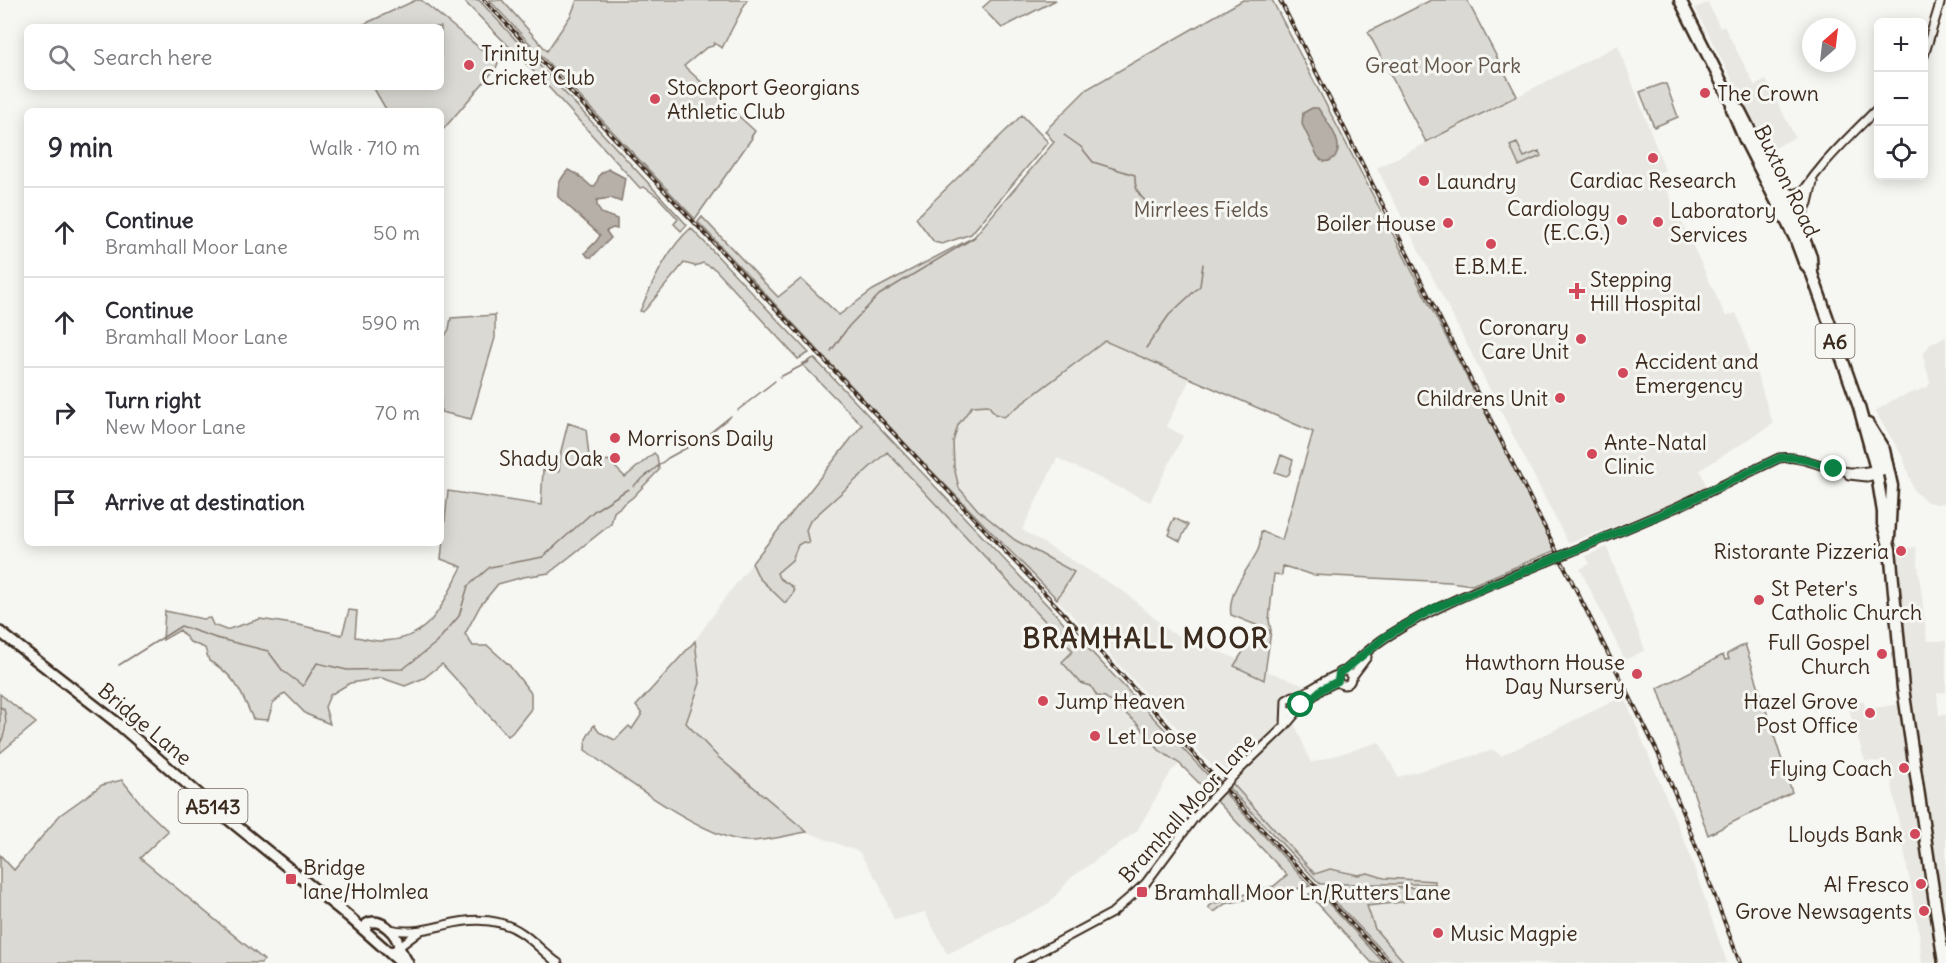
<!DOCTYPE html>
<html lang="en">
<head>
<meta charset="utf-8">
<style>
  :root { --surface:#fff; --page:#f2f2f3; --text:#2b2b33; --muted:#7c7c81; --line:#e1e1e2 }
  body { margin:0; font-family:Delius,sans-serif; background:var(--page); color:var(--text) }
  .controls { position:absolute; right:18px; top:18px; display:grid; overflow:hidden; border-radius:9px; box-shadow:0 3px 15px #0003 }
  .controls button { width:54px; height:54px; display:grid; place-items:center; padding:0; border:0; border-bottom:2px solid var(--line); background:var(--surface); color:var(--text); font:30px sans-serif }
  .compass { position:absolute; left:1802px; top:18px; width:54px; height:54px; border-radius:50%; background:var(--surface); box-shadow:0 3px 15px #0003; rotate:28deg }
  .stop { position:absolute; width:18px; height:18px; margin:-14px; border:4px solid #0b8043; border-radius:50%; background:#fff }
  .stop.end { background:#0b8043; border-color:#fff; box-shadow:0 2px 6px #0008 }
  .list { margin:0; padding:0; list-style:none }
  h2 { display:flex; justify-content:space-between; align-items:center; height:78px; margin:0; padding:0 24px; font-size:26px }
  h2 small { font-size:20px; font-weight:400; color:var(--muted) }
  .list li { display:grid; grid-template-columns:39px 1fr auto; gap:18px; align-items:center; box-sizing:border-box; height:90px; padding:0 24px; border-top:2px solid var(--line) }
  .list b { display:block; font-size:22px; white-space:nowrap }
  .list p { margin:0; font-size:20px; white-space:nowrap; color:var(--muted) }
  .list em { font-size:20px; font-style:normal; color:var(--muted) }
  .icon { flex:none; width:33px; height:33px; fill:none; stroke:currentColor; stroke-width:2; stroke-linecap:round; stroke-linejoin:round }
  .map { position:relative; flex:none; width:1946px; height:963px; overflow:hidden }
  .search { position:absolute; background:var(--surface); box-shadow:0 3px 15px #0003; left:24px; top:24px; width:420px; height:66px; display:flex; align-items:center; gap:15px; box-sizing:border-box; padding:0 21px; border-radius:9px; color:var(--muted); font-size:22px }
  .panel { position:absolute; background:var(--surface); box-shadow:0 3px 15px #0003; left:24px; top:108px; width:420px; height:438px; border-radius:9px }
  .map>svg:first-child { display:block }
  .built { fill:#e8e7e2 }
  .green { fill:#dad9d3; stroke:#8a8278; stroke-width:1.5 }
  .water { fill:#b6b0a9; stroke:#857a71; stroke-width:1.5 }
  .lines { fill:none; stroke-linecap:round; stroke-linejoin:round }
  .stream { stroke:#857a71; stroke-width:1.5 }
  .minor-casing { stroke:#3b2a1e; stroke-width:11 }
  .major-casing { stroke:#3b2a1e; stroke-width:14 }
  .highway-casing { stroke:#3b2a1e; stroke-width:15 }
  .minor { stroke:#f6f6f2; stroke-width:7 }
  .major { stroke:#f6f6f2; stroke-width:9 }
  .highway { stroke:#f6f6f2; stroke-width:10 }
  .rail-casing { stroke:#3b2a1e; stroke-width:4 }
  .rail { stroke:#f6f6f2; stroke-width:1.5; stroke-dasharray:4.5; stroke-linecap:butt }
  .minor-bridge-casing { stroke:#3b2a1e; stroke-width:11; stroke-linecap:butt }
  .minor-bridge { stroke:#f6f6f2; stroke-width:7 }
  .route { stroke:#0b8043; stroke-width:8 }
  .poi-dot { fill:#d1495b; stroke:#f6f6f2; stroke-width:2 }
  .labels { text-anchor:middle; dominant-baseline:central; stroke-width:6; stroke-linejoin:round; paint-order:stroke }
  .shield { fill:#f6f6f2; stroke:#73675e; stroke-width:1.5 }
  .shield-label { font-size:20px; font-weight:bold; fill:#3b2a1e }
  .poi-label { font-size:21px; fill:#3b2a1e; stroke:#f6f6f2; text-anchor:start }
  .park-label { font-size:21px; fill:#63564b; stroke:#f6f6f2 }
  .street-label { font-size:21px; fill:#3b2a1e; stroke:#f6f6f2 }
  .district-label { font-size:27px; font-weight:bold; letter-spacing:1.5px; fill:#3b2a1e; stroke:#f6f6f2 }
</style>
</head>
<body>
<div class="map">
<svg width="1946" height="963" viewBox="0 0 1946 963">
  <rect width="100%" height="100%" fill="#f6f6f2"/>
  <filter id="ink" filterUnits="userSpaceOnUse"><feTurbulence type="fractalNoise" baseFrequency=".0167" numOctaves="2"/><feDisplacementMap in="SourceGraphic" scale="12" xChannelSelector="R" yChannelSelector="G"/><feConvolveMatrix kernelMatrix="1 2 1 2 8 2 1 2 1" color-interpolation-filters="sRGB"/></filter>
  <g filter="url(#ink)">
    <path class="built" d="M1708,3L1720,28L1724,26L1755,86L1766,80L1795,137L1769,151L1695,8Z
      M1618,45L1665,170L1659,173L1726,317L1736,313L1740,322L1773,424L1700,470L1707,488L1660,510L1568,543L1377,168Z
      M1946,337V503L1937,504L1927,502L1914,491L1903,457L1875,411L1895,399L1928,387L1930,382L1924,360V353L1931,343Z
      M1104,341L1191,377L1166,426L1183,436L1150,502L1057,458L1022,530L1126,593L1170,632L1312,689L1291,715L1311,763L1379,742L1398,777L1494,750L1501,756L1624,696L1688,850L1727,963H1402L1295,856L1110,655L922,457L972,406L1020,405Z
      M862,425L1180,764L1172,770L1137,831L1072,877L1048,904L947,954L925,912L894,920L879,883L859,852L807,832L718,757L686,723L700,683L695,641L727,595Z
      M1607,547L1645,650L1625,660L1580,569L1590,564L1586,556Z
      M1916,547L1927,641H1946V692L1937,693L1939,715H1946V963H1922L1919,932L1888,762L1865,761L1847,703L1863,701L1867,709L1910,703L1890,549Z"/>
    <path class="green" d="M416,0H421L498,63L496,68L441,132V111H387L373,87H441V27H358Z
      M463,0H479L687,225L681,231L674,224L678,219L658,197L644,187L640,188L543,81Z
      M489,0H502L547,51L571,15L577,0H747L722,48L714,43L713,46L706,48L684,66L755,131L751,137L752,138L695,219Z
      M991,0H1056L1002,28L982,8Z
      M1243,0H1272L1556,550L1472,585L1450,582L1313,575L1283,566L1282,575L1274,574L1269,620L1271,631L1264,680L1234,666L1254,634L1266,635L1271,631L1231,615C1227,591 1249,569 1258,550C1261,544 1260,537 1261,531L1282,540L1313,432L1105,341L1004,417L995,414L988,405L972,406L958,425L953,442L954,467L959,488L978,510L1015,540L1074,572L1057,599L921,460L698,222L702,217L778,297L801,279L839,315L873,290L974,237L1054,142L1045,131L1087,89Z
      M1431,0H1467L1517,96L1426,142L1368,32Z
      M1662,84H1666L1678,117L1654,127L1640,92Z
      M1022,115L1048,142L971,234L942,244L934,242L916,218Z
      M1517,143L1524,157L1539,151L1541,156L1519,166L1510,146Z
      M691,228L809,353L798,359L715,269L703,263L695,266L684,263L645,310L642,312L640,311C653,282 667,249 691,228Z
      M495,315V338L471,419L441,412V343L449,329L451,318Z
      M814,358L1219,787L1210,794L1180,764L1159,750L1137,723L1105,697L1097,696L1091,686L1081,683L1062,662L1073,651L887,452L810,521L806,530L809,543L803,542L798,545L792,560L777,573L779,578L793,587L794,592L785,603L759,578L752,563L862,425L802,364Z
      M568,423L586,429L590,466L608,460L625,477L654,453L657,456L659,470L633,497L614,512L611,524L549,573L523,577L498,584L480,606L465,634L473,646H488L509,665L531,693V709L512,733L508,736L442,664L424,678L405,686L382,678L350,683L330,695L325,707L330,724L306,714L285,693L273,703L268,720L253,719C242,694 235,674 209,661L205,648L190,642L180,630L163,640L165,611L203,619L210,618L213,625L226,630L260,619L299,625L342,635L349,610L357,611L355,637C363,638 373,641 382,641C432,640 442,604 462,567L441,559L448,491L541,505L543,470L559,472L561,451Z
      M1281,455L1293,460L1289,474L1286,476L1275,472Z
      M1174,518L1188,525L1180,541L1169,535L1171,530L1169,529Z
      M695,641L700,683L686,723L718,757L807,832C788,835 767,841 748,841C708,841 618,775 585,750L586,739L594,725L599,732L615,740L629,726L632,729L642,714L636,706Z
      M1745,644L1792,792L1708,835L1658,688L1723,655L1725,660L1729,659L1727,654Z
      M0,694L36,723L0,753Z
      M122,780L147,811L168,831L140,858L264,960L261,963H0V855L14,870L60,815L102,785Z
      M1231,782L1315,874L1330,869L1358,875L1368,873L1384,878L1435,881V884H1320L1227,786Z
      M1223,791L1310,886L1225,904L1214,912L1208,908L1212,904L1274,886L1287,875L1215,799Z
      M1339,887L1435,888V893L1402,902L1367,906L1375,929L1405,963H1394L1325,891Z
      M1318,892L1384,963H1372L1309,894Z"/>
    <path class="water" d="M1312,108H1318C1326,120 1350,149 1331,160C1325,163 1322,161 1318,157L1302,124L1303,113Z
      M608,169L625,178L621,202L611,198L597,200V205L601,213L617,219V229L613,228L606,231L611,238L592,257H588L585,253C590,246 597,243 600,235L558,197C557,185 560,179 568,170L577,174L592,187L595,186L600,174Z"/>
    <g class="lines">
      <path class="stream" d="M1064,135L1081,147L1093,162L1135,175C1134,192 1141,198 1155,209
        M1146,348L1169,315L1200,286L1203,264
        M831,351L849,326L879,295L975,237
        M780,377L809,362
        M738,410L775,381
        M633,486L668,458L701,440L731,416
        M119,665L181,626L216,638L268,651L283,671L303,686L317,663L347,670L403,669L436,643L459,616L468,586L490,567L543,557L594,511L628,489
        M0,707L4,709C7,720 6,733 0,743"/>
      <defs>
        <path id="minor" d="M1924,56L1941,0
          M1780,188L1793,194L1802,191
          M1790,214C1810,173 1846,140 1878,108
          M1793,220L1809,195
          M1798,224L1808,203L1813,182
          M1875,441L1882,471
          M1849,475L1867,477L1876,475L1878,473
          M1590,544L1677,507L1779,458C1805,455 1825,470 1850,472C1862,473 1876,469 1888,467
          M1337 678a7 7 0 1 1 14 0a7 7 0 1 1-14 0Z
          M1345,671C1359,659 1373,645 1388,636C1438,604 1492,584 1546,562
          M1352,677L1367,657
          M1295,696C1311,692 1322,680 1337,675
          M1301,706L1322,689L1338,681
          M1285,726L1286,700L1293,696L1300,700V708L1297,712H1290L1286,709
          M1236,773L1285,726L1297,712
          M390,929C409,934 427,929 445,925C471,918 499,917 522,933C535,942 545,954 558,963
          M400,946L420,931
          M1019,963L1112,913L1145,884L1195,817L1213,797"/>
        <path id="major" d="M0,632L116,722L218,811L348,916L401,963
          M365,931L367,924C379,916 399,934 399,948L393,952L388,951
          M399,948L408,963"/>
        <path id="highway" d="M1680,0L1732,103L1740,111L1801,231L1811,257L1812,273
          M1732,103V109L1744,138L1795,238L1804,262L1812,274L1859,407L1876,469L1883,512V524L1890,549L1903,688L1944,963
          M1868,424L1884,450L1892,486L1889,538"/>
      </defs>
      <use href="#minor" class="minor-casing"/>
      <use href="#major" class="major-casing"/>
      <use href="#highway" class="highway-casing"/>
      <use href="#minor" class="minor"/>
      <use href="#major" class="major"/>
      <use href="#highway" class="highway"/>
      <defs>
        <path id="rail" d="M484,0L1106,658L1270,838L1389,963
          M1280,0L1658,753L1684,815L1740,963"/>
      </defs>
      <use href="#rail" class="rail-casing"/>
      <use href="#rail" class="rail"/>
      <defs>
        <path id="minor-bridge" d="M1546,562L1590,544
          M1213,797L1236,773"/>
      </defs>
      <use href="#minor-bridge" class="minor-bridge-casing"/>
      <use href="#minor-bridge" class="minor-bridge"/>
    </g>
  </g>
  <g class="lines" filter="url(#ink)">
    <path class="route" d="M1301,705L1305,704L1322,689L1338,681L1339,673L1345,670L1385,637L1433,609L1664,513L1779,458C1799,455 1815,463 1834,469"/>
  </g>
  <g class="poi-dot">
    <circle cx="469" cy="65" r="6"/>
    <circle cx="1705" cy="93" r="6"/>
    <circle cx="655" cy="99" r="6"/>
    <circle cx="1653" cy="158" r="6"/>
    <circle cx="1424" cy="181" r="6"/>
    <circle cx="1622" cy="220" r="6"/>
    <circle cx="1658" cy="222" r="6"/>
    <circle cx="1448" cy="223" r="6"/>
    <circle cx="1491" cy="244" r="6"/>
    <path d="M1574 282h6v6h6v6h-6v6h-6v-6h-6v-6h6z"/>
    <circle cx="1581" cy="339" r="6"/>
    <circle cx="1623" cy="373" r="6"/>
    <circle cx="1560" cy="398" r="6"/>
    <circle cx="615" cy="438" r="6"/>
    <circle cx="1592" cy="454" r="6"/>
    <circle cx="615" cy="458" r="6"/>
    <circle cx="1901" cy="551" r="6"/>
    <circle cx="1759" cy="600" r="6"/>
    <circle cx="1882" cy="654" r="6"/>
    <circle cx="1637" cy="674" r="6"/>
    <circle cx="1043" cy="701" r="6"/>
    <circle cx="1870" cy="713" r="6"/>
    <circle cx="1095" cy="736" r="6"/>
    <circle cx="1904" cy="768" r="6"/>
    <circle cx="1915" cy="834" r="6"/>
    <rect x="285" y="873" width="12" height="12" rx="3"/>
    <circle cx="1921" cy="884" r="6"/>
    <rect x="1136" y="886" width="12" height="12" rx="3"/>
    <circle cx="1924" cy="911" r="6"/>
    <circle cx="1438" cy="933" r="6"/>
  </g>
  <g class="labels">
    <g class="shield">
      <rect x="1815.5" y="324" width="39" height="34" rx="4.5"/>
      <rect x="178.5" y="789" width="69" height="34" rx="4.5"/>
    </g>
    <g class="shield-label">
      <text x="1835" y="341">A6</text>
      <text x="213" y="806">A5143</text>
    </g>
    <g class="poi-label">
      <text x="481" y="53">Trinity<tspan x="481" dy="24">Cricket Club</tspan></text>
      <text x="667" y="87">Stockport Georgians<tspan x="667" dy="24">Athletic Club</tspan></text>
      <text x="1717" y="93">The Crown</text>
      <text x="1653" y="180" text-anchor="middle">Cardiac Research</text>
      <text x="1436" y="181">Laundry</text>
      <text x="1610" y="208" text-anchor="end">Cardiology<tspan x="1610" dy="24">(E.C.G.)</tspan></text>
      <text x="1670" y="210">Laboratory<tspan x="1670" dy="24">Services</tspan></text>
      <text x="1436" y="223" text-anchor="end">Boiler House</text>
      <text x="1491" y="266" text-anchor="middle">E.B.M.E.</text>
      <text x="1590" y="279">Stepping<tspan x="1590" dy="24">Hill Hospital</tspan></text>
      <text x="1569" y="327" text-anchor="end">Coronary<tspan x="1569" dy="24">Care Unit</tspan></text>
      <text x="1635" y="361">Accident and<tspan x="1635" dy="24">Emergency</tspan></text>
      <text x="1548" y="398" text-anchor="end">Childrens Unit</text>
      <text x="627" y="438">Morrisons Daily</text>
      <text x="1604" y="442">Ante-Natal<tspan x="1604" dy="24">Clinic</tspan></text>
      <text x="603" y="458" text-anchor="end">Shady Oak</text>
      <text x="1889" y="551" text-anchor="end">Ristorante Pizzeria</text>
      <text x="1771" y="588">St Peter's<tspan x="1771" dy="24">Catholic Church</tspan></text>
      <text x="1870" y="642" text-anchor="end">Full Gospel<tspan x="1870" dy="24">Church</tspan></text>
      <text x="1625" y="662" text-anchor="end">Hawthorn House<tspan x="1625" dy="24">Day Nursery</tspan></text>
      <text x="1055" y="701">Jump Heaven</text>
      <text x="1858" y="701" text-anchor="end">Hazel Grove<tspan x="1858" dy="24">Post Office</tspan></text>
      <text x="1107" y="736">Let Loose</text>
      <text x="1892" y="768" text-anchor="end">Flying Coach</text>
      <text x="1903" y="834" text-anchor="end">Lloyds Bank</text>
      <text x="303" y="867">Bridge<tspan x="303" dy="24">lane/Holmlea</tspan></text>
      <text x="1909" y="884" text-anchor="end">Al Fresco</text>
      <text x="1154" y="892">Bramhall Moor Ln/Rutters Lane</text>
      <text x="1912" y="911" text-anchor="end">Grove Newsagents</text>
      <text x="1450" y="933">Music Magpie</text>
    </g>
    <g class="park-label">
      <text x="1443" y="65">Great Moor Park</text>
      <text x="1201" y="209">Mirrlees Fields</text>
    </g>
    <g class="street-label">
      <text transform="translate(1787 181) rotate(64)">Buxton Road</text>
      <text transform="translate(145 724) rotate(40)">Bridge Lane</text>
      <text transform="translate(1187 808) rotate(-48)">Bramhall Moor Lane</text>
    </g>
    <g class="district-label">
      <text x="1146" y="638">BRAMHALL MOOR</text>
    </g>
  </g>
</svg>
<div class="controls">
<button>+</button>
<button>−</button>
<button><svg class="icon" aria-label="locate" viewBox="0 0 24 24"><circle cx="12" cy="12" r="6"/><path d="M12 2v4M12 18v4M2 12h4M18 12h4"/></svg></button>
</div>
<svg class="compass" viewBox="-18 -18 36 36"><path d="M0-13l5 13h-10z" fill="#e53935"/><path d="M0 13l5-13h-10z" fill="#7c7c81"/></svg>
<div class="stop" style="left:1301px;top:705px"></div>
<div class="stop end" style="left:1834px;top:469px"></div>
<div class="search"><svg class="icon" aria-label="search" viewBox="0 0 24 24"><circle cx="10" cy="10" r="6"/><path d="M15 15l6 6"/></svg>Search here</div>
<section class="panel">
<h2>9 min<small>Walk · 710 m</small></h2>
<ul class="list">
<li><svg class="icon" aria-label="ahead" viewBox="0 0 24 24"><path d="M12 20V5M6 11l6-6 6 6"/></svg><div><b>Continue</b><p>Bramhall Moor Lane</p></div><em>50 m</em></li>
<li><svg class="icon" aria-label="ahead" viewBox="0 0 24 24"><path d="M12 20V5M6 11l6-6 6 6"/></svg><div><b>Continue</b><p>Bramhall Moor Lane</p></div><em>590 m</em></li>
<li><svg class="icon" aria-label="right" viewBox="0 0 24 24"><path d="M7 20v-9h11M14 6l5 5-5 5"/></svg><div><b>Turn right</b><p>New Moor Lane</p></div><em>70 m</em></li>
<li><svg class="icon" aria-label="arrive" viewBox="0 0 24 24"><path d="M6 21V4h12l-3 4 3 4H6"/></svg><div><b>Arrive at destination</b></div></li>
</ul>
</section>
</div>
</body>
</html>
